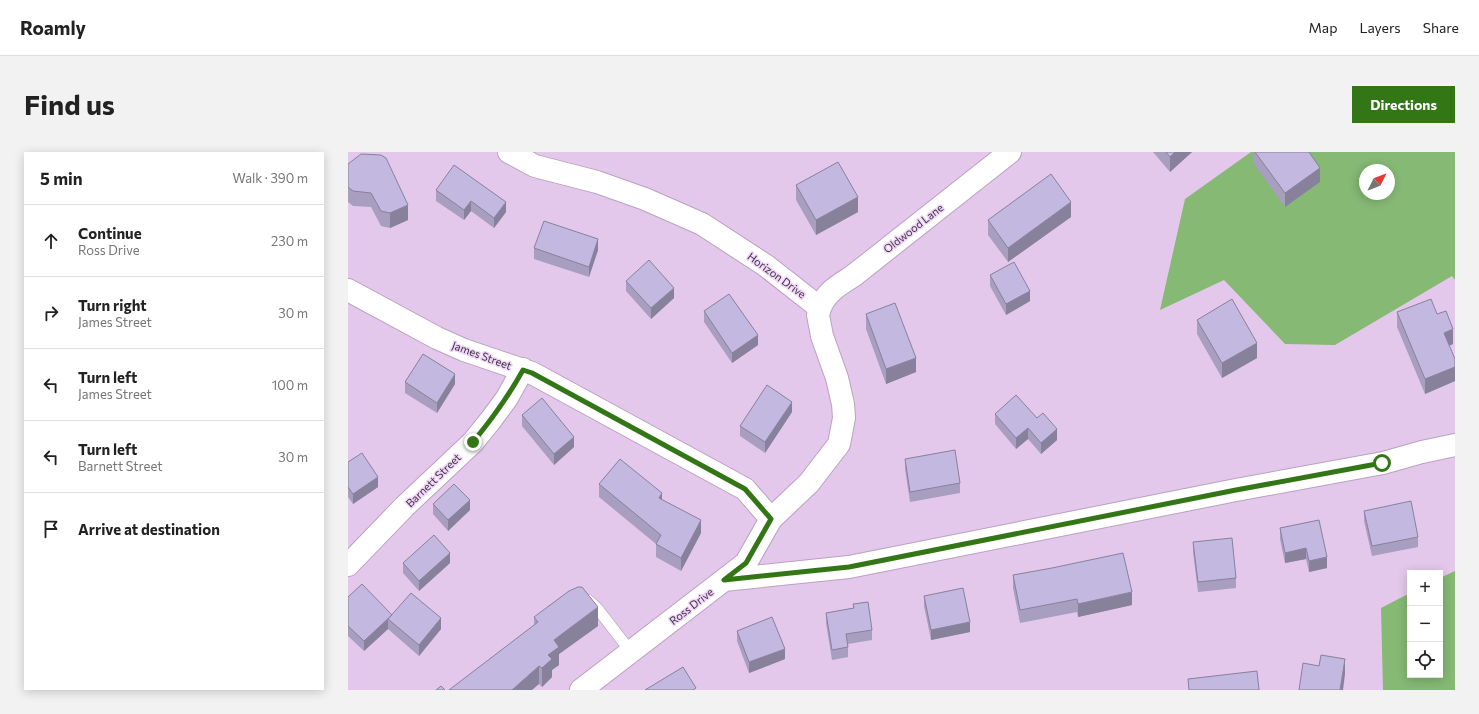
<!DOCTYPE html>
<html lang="en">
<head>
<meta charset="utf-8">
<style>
  :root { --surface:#fff; --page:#f2f2f2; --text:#222; --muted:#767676; --line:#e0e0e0; --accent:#337615 }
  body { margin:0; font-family:Commissioner,sans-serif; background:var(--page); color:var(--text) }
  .controls { position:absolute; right:12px; bottom:12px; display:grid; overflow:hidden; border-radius:0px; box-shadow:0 2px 10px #0003 }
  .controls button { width:36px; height:36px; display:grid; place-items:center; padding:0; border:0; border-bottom:1px solid var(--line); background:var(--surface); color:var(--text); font:20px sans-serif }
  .compass { position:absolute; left:1011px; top:12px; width:36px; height:36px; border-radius:50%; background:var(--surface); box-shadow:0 2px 10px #0003; rotate:48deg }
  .stop { position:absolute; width:12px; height:12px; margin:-9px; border:3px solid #337615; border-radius:50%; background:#fff }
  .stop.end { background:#337615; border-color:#fff; box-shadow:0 1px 4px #0008 }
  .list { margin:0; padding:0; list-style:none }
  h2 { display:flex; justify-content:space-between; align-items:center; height:52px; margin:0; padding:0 16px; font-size:17px }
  h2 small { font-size:13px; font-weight:400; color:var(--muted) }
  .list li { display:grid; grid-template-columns:26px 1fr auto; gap:12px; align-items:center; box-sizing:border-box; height:72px; padding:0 16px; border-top:1px solid var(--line) }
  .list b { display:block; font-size:15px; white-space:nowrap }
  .list p { margin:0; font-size:13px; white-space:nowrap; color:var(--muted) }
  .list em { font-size:13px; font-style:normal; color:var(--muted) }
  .icon { flex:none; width:22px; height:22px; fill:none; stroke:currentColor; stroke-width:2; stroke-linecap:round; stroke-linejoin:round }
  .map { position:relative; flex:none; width:1107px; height:538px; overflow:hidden; border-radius:0px }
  header { display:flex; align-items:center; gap:24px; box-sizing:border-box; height:56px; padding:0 20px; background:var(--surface); border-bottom:1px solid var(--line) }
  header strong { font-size:19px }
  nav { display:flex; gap:22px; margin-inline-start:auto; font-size:14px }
  .intro { display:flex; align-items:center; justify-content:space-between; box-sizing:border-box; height:96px; padding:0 24px }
  h1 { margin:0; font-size:28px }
  .button { padding:10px 18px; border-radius:0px; background:var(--accent); color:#fff; font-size:14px; font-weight:700 }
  main { display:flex; gap:24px; padding:0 24px }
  aside { flex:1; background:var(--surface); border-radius:0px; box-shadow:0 2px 10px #0003 }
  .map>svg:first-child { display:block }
  .green { fill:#85b974; fill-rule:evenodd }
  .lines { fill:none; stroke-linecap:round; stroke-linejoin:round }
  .lane-casing { stroke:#baa0c1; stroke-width:12 }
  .street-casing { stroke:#baa0c1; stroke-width:24 }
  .lane { stroke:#fff; stroke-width:11 }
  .street { stroke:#fff; stroke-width:22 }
  .wall { fill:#a89ec0 }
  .shaded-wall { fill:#88819c }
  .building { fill:#c3b8df; stroke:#88819c }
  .route { stroke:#337615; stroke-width:5 }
  .labels { text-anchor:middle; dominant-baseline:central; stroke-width:3; stroke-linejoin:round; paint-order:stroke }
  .street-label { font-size:11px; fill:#403644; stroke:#f0d5f8 }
</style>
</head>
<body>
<header>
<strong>Roamly</strong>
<nav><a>Map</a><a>Layers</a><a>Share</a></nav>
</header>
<div class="intro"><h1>Find us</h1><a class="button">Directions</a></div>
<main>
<aside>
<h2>5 min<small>Walk · 390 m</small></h2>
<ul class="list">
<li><svg class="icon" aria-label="ahead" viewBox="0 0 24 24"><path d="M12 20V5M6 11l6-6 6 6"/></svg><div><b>Continue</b><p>Ross Drive</p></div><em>230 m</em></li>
<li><svg class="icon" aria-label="right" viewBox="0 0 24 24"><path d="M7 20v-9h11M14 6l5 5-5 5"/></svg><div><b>Turn right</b><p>James Street</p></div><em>30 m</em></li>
<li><svg class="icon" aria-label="left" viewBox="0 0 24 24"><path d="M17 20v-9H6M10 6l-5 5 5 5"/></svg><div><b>Turn left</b><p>James Street</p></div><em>100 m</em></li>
<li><svg class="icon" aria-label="left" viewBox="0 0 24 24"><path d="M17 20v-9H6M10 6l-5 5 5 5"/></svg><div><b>Turn left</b><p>Barnett Street</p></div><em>30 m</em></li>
<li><svg class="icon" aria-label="arrive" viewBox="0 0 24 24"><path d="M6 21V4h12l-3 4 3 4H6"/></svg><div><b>Arrive at destination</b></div></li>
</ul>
</aside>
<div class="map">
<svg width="1107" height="538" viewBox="0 0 1107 538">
  <rect width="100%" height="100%" fill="#e3c8eb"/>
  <path class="green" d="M903,0H1107V128L1104,124L987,193L937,192L876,128L812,158L837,47ZM1017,18H1041V42H1017Z
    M1107,419V538H1035L1033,456L1062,441V523H1092V426Z"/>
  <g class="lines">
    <defs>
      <path id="lane" d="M240,448L249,456L283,500"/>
      <path id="street" d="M161,0L187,14L249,30L297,47L354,72L417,113L472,156L470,163L474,184L489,226L495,252L496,266L491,292L461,331L423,367L398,411L376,428
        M0,138L89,186L116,198L184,221L397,337L423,367
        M472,156C478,140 491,133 505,124L662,0
        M0,413L57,354L125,290L142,269L159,246L175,217
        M233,538L376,428L501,415L888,338L1035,311L1074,300L1107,293"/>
    </defs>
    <use href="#lane" class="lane-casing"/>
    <use href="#street" class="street-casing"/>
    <use href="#lane" class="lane"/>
    <use href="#street" class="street"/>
  </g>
  <path class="wall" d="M805,0H844L822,20Z
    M906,0H961L972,30L937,55L906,12Z
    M0,12L60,68L42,76L33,74L23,55L5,54L0,50Z
    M448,33L510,60L468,83L448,48Z
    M88,38L158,60L146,76L123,59L116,68L88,49Z
    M723,65L660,110L640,83V68Z
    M186,96L250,98L241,125L186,107Z
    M642,123L682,149L658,163L642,134Z
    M278,129L326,146L303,167L278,139Z
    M356,159L410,193L384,211L356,170Z
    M1049,160L1089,162L1105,192L1101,194L1107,207V229L1077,242L1049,175Z
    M518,162L568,220L538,232L518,177Z
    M849,168L909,206L874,226L849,182Z
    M57,230L107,232L89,261L57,241Z
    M444,260L417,301L392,284V274Z
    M647,262L689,266L709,288L693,302L680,287L668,297L647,272Z
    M174,263L226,295L206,313L174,274Z
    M557,307L612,331V341L562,350L557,317Z
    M0,310L30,335L5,352L0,345Z
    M251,332L314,348L353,381L333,419L308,405V392L251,345Z
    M85,352L122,358L100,379L85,362Z
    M1016,359L1070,385V395L1024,404L1016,369Z
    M971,368L979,416L961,420L958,407L937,411L932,387V376Z
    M845,390L888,426V436L850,440L845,400Z
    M55,411H102L71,439L55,421Z
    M665,423L784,453L730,465L729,460L672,471L665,436Z
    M576,444L622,480L583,488L576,454Z
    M0,445L44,463L93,477L71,504L40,477L16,499L0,484Z
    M505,452L524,478V488L500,492V505L484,508L478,471V461L505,456Z
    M186,465L250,474L211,502V513L204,518V525L194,535L191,532L186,473Z
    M389,479L437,507L401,521L389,489Z"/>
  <path class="shaded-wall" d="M827,0H844L822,20V5Z
    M972,16V30L937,55V41Z
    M510,45V60L468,83V68Z
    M123,49V59L116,68V58Z
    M158,50V60L146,76V66Z
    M723,50V65L660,110V96Z
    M60,53V68L42,76V61Z
    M250,87V98L241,125V115Z
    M326,136V146L303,167V156Z
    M682,139V149L658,163V152Z
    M1105,177V192L1096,196V181Z
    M410,183V193L384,211V201Z
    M909,191V206L874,226V211Z
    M568,206V220L538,232V217Z
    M1107,215V229L1077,242V227Z
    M107,222V232L89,261V251Z
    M444,250V260L417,301V290Z
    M680,276V287L668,297V286Z
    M709,277V288L693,302V291Z
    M226,285V295L206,313V302Z
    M30,325V335L5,352V342Z
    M314,341V354L311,346Z
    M122,348V358L100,379V368Z
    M353,368V381L333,419V406Z
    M958,396V407L937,411V401Z
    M102,401V411L71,439V429Z
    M979,405V416L961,420V409Z
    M784,440V453L730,465V452Z
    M250,455V474L211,502V513L204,518V525L194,535V516L200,503L206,488Z
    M44,463L40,467V477L16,499V489Z
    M93,466V477L71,504V493Z
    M622,470V480L583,488V478Z
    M437,497V507L401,521V510Z
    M997,507V522L995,538H992Z
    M191,514V532L184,538H164Z"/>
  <path class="building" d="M818,0H827L822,5Z
    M907,0H961L972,16L937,41Z
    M13,2L33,3L38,6L60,53L42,61L33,59L23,41L5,39L0,35V12Z
    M490,10L510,45L468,68L448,33Z
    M106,13L158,50L146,66L123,49L116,58L88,38Z
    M703,22L723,50L660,96L640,68Z
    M196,69L250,87L241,115L186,96Z
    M301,108L326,136L303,156L278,129Z
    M666,110L682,139L658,152L642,123Z
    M381,142L410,183L384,201L356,159Z
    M884,147L909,191L874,211L849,168Z
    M1083,147L1089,162L1098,159L1105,177L1096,181L1107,207V215L1077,227L1049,160Z
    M547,151L568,206L538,217L518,162Z
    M75,202L107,222L89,251L57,230Z
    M419,233L444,250L417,290L392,274Z
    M668,243L689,266L695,261L709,277L693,291L680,276L668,286L647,262Z
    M194,246L226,285L206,302L174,263Z
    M607,298L612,331L562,340L557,307Z
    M14,301L30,325L5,342L0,335V310Z
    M272,307L314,341L311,346L353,368L333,406L308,392L313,383L251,332Z
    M106,332L122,348L100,368L85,352Z
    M1063,349L1070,385L1024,394L1016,359Z
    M971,368L979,405L961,409L958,396L937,401L932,376Z
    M86,383L102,401L71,429L55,411Z
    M884,386L888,426L850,430L845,390Z
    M775,401L784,440L730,452L729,447L672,458L665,423L704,416Z
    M14,432L44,463L16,489L0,474V445Z
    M230,435H234L250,455L206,488L211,495L200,503L204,507L194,516L191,514L164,538H101L190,470L186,465L221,439Z
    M615,436L622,470L583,478L576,444Z
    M63,441L93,466L71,493L40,467Z
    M520,450L524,478L498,482L500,495L484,498L478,461L506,456L505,452Z
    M424,465L437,497L401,510L389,479Z
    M973,503L997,507L992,538H951L955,511L971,514Z
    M335,515L348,536L345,538H297Z
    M909,519L911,538H841L840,527Z
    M93,534L97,538H88Z"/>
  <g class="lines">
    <path class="route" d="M125,290C145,266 160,245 175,218L184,221L397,337L423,367L398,411L376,428L501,415L888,338L1034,311"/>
  </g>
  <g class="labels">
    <g class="street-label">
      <text transform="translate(565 76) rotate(-38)">Oldwood Lane</text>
      <text transform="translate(429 123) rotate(36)">Horizon Drive</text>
      <text transform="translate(134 203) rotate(20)">James Street</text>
      <text transform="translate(85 328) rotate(-44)">Barnett Street</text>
      <text transform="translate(343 454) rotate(-38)">Ross Drive</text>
    </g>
  </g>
</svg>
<div class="controls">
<button>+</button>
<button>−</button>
<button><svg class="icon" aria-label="locate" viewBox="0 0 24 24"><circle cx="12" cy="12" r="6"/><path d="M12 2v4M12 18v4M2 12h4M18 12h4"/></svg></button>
</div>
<svg class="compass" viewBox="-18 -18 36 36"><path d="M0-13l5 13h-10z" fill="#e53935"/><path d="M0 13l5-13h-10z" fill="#767676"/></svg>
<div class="stop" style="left:1034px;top:311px"></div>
<div class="stop end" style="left:125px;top:290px"></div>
</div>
</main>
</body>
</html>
